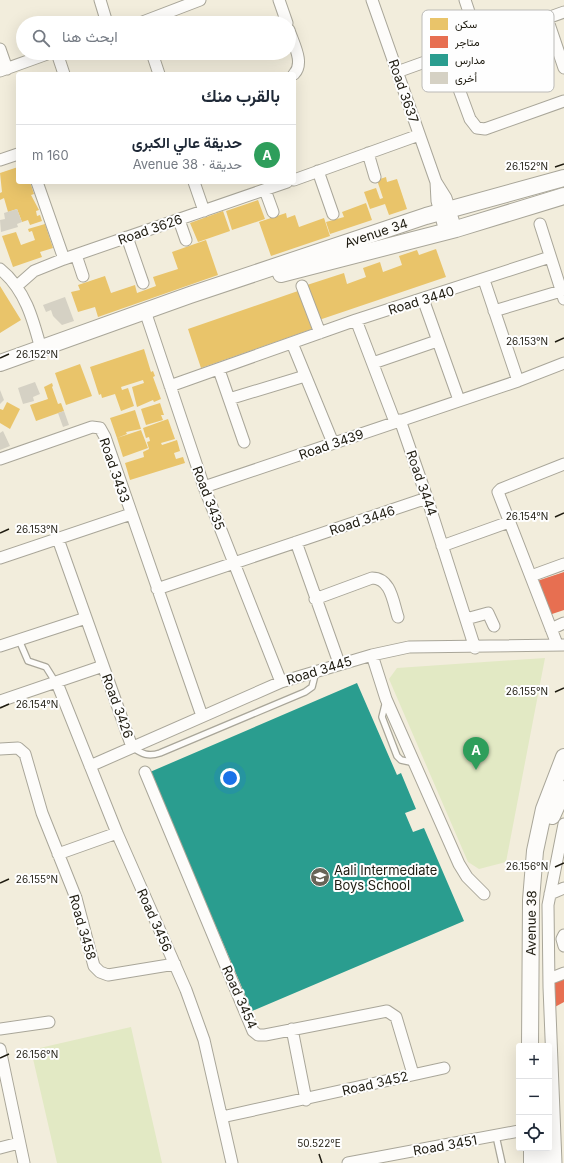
<!DOCTYPE html>
<html lang="ar">
<head>
<meta charset="utf-8">
<style>
  :root { --surface:#fff; --page:#f2f2f3; --text:#1f2937; --muted:#747a83; --line:#e0e1e3; --accent:#7c3aed }
  body { margin:0; font-family:Inter,Vazirmatn,sans-serif; background:var(--page); color:var(--text); direction:rtl }
  .controls { position:absolute; right:12px; bottom:12px; display:grid; overflow:hidden; border-radius:4px; box-shadow:0 4px 16px #0002 }
  .controls button { width:36px; height:36px; display:grid; place-items:center; padding:0; border:0; border-bottom:1px solid var(--line); background:var(--surface); color:var(--text); font:20px sans-serif }
  .you { position:absolute; left:230px; top:778px; width:14px; height:14px; margin:-10px; border:3px solid #fff; border-radius:50%; background:#1a73e8; box-shadow:0 0 0 6px #1a73e833 }
  .badge { display:grid; place-items:center; width:26px; height:26px; border-radius:50%; background:var(--accent); color:#fff; font-size:13px; font-weight:700 }
  .pin { position:absolute; translate:-50% -33px; filter:drop-shadow(0 1px 2px #0008) }
  .pin::after { content:''; position:absolute; top:21px; width:14px; height:12px; background:inherit; clip-path:polygon(0 0,100% 0,50% 100%) }
  .list { margin:0; padding:0; list-style:none }
  h2 { display:flex; justify-content:space-between; align-items:center; height:52px; margin:0; padding:0 16px; font-size:17px }
  h2 small { font-size:13px; font-weight:400; color:var(--muted) }
  .list li { display:grid; grid-template-columns:26px 1fr auto; gap:12px; align-items:center; box-sizing:border-box; height:60px; padding:0 16px; border-top:1px solid var(--line) }
  .list b { display:block; font-size:15px; white-space:nowrap }
  .list p { margin:0; font-size:13px; white-space:nowrap; color:var(--muted) }
  .list em { font-size:13px; font-style:normal; color:var(--muted) }
  .icon { flex:none; width:22px; height:22px; fill:none; stroke:currentColor; stroke-width:2; stroke-linecap:round; stroke-linejoin:round }
  .map { position:relative; flex:none; width:564px; height:1163px; overflow:hidden; direction:ltr }
  .search { position:absolute; background:var(--surface); box-shadow:0 4px 16px #0002; left:16px; top:16px; width:280px; height:44px; display:flex; align-items:center; gap:10px; box-sizing:border-box; padding:0 14px; border-radius:22px; color:var(--muted); font-size:15px }
  .panel { position:absolute; background:var(--surface); box-shadow:0 4px 16px #0002; left:16px; top:72px; width:280px; height:112px; border-radius:4px; direction:rtl }
  .map>svg:first-child { display:block }
  .green { fill:#e2e9c4 }
  .homes { fill:#e9c46a }
  .shops { fill:#e76f51 }
  .schools { fill:#2a9d8f }
  .building { fill:#d5d1c4 }
  .lines { fill:none; stroke-linecap:round; stroke-linejoin:round }
  .lane-casing { stroke:#a9a699; stroke-width:8 }
  .street-casing { stroke:#a9a699; stroke-width:13 }
  .secondary-casing { stroke:#a9a699; stroke-width:18 }
  .lane { stroke:#fdfcfa; stroke-width:5.5 }
  .street { stroke:#fdfcfa; stroke-width:11 }
  .secondary { stroke:#fdfcfa; stroke-width:16 }
  .ticks { fill:none; stroke:#1e1b10; stroke-width:1.5 }
  .labels { text-anchor:middle; dominant-baseline:central; stroke-width:4; stroke-linejoin:round; paint-order:stroke }
  .street-label { font-size:13px; fill:#1e1b10; stroke:#fefefe }
  .poi-label { font-size:13px; fill:#1e1b10; stroke:#fefefe; text-anchor:start }
  .key { fill:#fefefe; stroke:#bbbab7; stroke-width:1 }
  .key-label { font-size:11px; fill:#1e1b10 }
  .ticks-label { font-size:10px; text-anchor:middle; fill:#1e1b10; stroke:#fefefe; stroke-width:4; stroke-linejoin:round; paint-order:stroke }
</style>
</head>
<body>
<div class="map">
<svg width="564" height="1163" viewBox="0 0 564 1163">
  <rect width="100%" height="100%" fill="#f2eddc"/>
  <path class="green" d="M545,658L506,862L479,869L468,862L389,679L397,668Z
    M131,1027L162,1163H57L31,1050Z"/>
  <path class="homes" d="M18,167V182H30L34,194L31,195L39,210L36,211L37,216L40,215L42,221L30,225L28,220L22,222L17,209L8,212L4,198L0,200V193L2,192L0,173Z
    M386,177L387,182L397,179L407,209L389,215L385,204L370,209L364,192L376,188L380,199L383,198L377,180Z
    M258,200L265,219L232,230L226,211Z
    M366,203L372,220L330,234L326,222L344,217L342,212Z
    M223,211L230,231L198,242L190,223Z
    M286,213L287,218L295,215L299,227L324,218L330,236L271,256L259,222Z
    M45,224L53,248L40,252L42,257L13,267L2,236L16,232L21,245L35,240L32,231L29,232L28,229Z
    M206,240L218,275L98,317L95,307L78,312L71,292L80,290L78,285L105,276L111,293L135,285L137,293L156,286L153,277L178,269L172,252Z
    M436,249L446,277L319,320L307,285L344,273L347,284L366,277L363,268L380,262L383,272L402,265L399,256L417,250L419,255Z
    M0,286L21,320L0,333Z
    M298,291L312,329L201,368L188,329Z
    M144,349L151,372L153,371L155,376L153,377L161,399L154,402L153,400L137,407L132,387L144,383L143,380L121,387L122,390L128,388L134,406L121,411L115,394L102,398L101,394L99,395L90,367Z
    M80,364L92,396L66,405L55,373Z
    M52,383L53,386L52,387L58,404L61,403L64,411L36,421L30,405L48,399L44,387Z
    M7,402L20,409L10,429L0,423V409L3,410Z
    M160,403L164,415H161L163,420L146,425L141,409Z
    M135,410L141,429L126,432L127,434L117,438L110,418Z
    M168,419L175,439L161,443L162,445L177,440L180,451L174,453L176,459L183,457L185,463L130,480L125,463L144,457L143,452L149,449L147,442L150,441L149,437L146,438L143,428Z
    M141,430L148,448L123,457L117,438Z"/>
  <path class="shops" d="M564,572V610L549,615L537,581Z
    M564,978V1002L553,1008L552,984Z"/>
  <path class="schools" d="M357,683L397,775L401,773L416,809L405,813L413,832L424,828L464,921L252,1011L150,772Z"/>
  <path class="building" d="M17,209L22,222L17,224L18,227L1,232L0,220L5,219L4,213Z
    M65,297L74,321L62,325L53,316L51,310L46,312L43,305Z
    M35,382L40,394L33,397L34,401L23,404L18,388Z
    M0,390L4,400L0,404Z
    M64,411L69,425L63,427L58,413Z
    M3,431L10,446L0,450V433Z"/>
  <g class="lines">
    <defs>
      <path id="lane" d="M19,640L28,661L46,667L56,683
        M386,701L382,717L397,756L401,760L415,763
        M132,747C142,754 148,757 160,753L305,692L312,687L316,671
        M496,1136L502,1163"/>
      <path id="street" d="M100,0L107,23
        M279,0L287,23
        M372,0L436,182L446,198L456,229
        M465,0L479,42
        M547,18L564,68
        M140,23L200,0
        M289,30C293,43 305,63 294,74
        M0,49L7,69
        M57,53L64,74
        M152,53L159,74
        M446,54L470,119L477,128L485,129L564,101
        M0,71L50,53
        M397,72L564,12
        M368,153L375,177
        M0,160L18,154
        M318,171L333,214
        M294,180L419,135
        M37,182L64,259
        M194,182L204,211
        M436,182L437,201L445,232
        M265,190L273,212
        M179,220L186,240
        M540,224L564,299
        M127,237L143,283
        M76,255L83,276
        M0,269C25,289 33,319 41,349
        M484,280L518,381
        M17,286L34,271L64,259L287,182
        M302,286L320,333
        M423,299L459,400
        M145,311L204,487L281,682
        M494,311L561,291
        M356,320L395,422
        M292,343L333,443
        M373,363L437,341
        M219,370L244,442
        M170,386L356,320L550,257
        M229,399L305,376
        M400,420L427,498L475,648
        M0,459L92,427L100,428L105,437L202,716
        M204,487L518,381L564,363
        M58,539L132,747
        M296,542L339,663
        M442,546L509,522
        M0,558L131,514
        M531,576L564,564
        M157,589L427,498
        M315,599L372,578C391,578 393,602 398,617
        M466,619L488,613L494,626
        M551,629L564,623
        M557,644L498,492L501,489L564,464
        M0,646L86,618
        M372,655L386,699L459,864L467,877L484,894
        M57,683L117,833L186,990L204,1040L232,1163
        M0,701L103,666
        M0,749L18,748L25,754L42,813L76,898L94,966L100,972L108,975L175,964
        M90,766L281,682L372,655L409,647L564,645
        M145,772L253,1031L258,1035H265L387,1011L396,1017L413,1074
        M58,854L117,833
        M550,894L564,888
        M564,935L562,939L564,946
        M549,979L564,973
        M0,1029L49,1022
        M292,1029L306,1100
        M0,1049L24,1163
        M222,1117L444,1068
        M0,1148L19,1143
        M348,1163L519,1131
        M556,1163L549,987L548,905L564,824"/>
      <g id="secondary">
        <path d="M281,274L456,229L564,196"/>
        <path id="s1" d="M0,363L190,295L426,216L564,178"/>
        <path d="M552,816L564,789"/>
        <path id="s2" d="M530,1046L531,900L535,851L544,809L564,757"/>
        <path d="M532,1148V1163"/>
        <path d="M546,1148L547,1163"/>
      </g>
    </defs>
    <use href="#lane" class="lane-casing"/>
    <use href="#street" class="street-casing"/>
    <use href="#secondary" class="secondary-casing"/>
    <use href="#lane" class="lane"/>
    <use href="#street" class="street"/>
    <use href="#secondary" class="secondary"/>
  </g>
  <path class="ticks" d="M555,167L564,164M555,342L564,338M0,358L9,354M555,517L564,513M0,533L9,529M555,692L564,688M0,708L9,704M555,867L564,863M0,883L9,879M0,1058L9,1054M319,1154L322,1163"/>
  <defs>
    <symbol id="school-disc" viewBox="-11 -11 22 22"><circle r="9.5" fill="#686457" stroke="#fefefe"/><path d="M0-5L7-2L0 1L-7-2ZM-4 1L0 2.5L4 1V4Q0 6-4 4Z" fill="#fff"/></symbol>
  </defs>
  <g fill-rule="evenodd">
    <use href="#school-disc" x="309" y="866" width="22" height="22"/>
  </g>
  <g class="labels">
    <g class="street-label">
      <text transform="translate(404 91) rotate(71)">Road 3637</text>
      <text transform="translate(150 229) rotate(-19)">Road 3626</text>
      <text stroke="none"><textPath href="#s1" startOffset="398">Avenue 34</textPath></text>
      <text transform="translate(421 300) rotate(-17)">Road 3440</text>
      <text transform="translate(331 444) rotate(-19)">Road 3439</text>
      <text transform="translate(115 470) rotate(71)">Road 3433</text>
      <text transform="translate(422 483) rotate(71)">Road 3444</text>
      <text transform="translate(209 498) rotate(69)">Road 3435</text>
      <text transform="translate(362 520) rotate(-18)">Road 3446</text>
      <text transform="translate(319 670) rotate(-17)">Road 3445</text>
      <text transform="translate(118 706) rotate(70)">Road 3426</text>
      <text transform="translate(155 920) rotate(66)">Road 3456</text>
      <text stroke="none"><textPath href="#s2" startOffset="123">Avenue 38</textPath></text>
      <text transform="translate(83 927) rotate(74)">Road 3458</text>
      <text transform="translate(240 997) rotate(66)">Road 3454</text>
      <text transform="translate(375 1083) rotate(-13)">Road 3452</text>
      <text transform="translate(445 1145) rotate(-10)">Road 3451</text>
    </g>
    <g class="poi-label">
      <text x="334" y="870">Aali Intermediate<tspan x="334" dy="15">Boys School</tspan></text>
    </g>
  </g>
  <rect x="422" y="10" width="132" height="82" rx="6" class="key"/>
  <rect x="430" y="18" width="18" height="12" fill="#e9c46a"/>
  <rect x="430" y="36" width="18" height="12" fill="#e76f51"/>
  <rect x="430" y="54" width="18" height="12" fill="#2a9d8f"/>
  <rect x="430" y="72" width="18" height="12" fill="#d5d1c4"/>
  <g class="key-label">
    <text x="455" y="28">سكن</text>
    <text x="455" y="46">متاجر</text>
    <text x="455" y="64">مدارس</text>
    <text x="455" y="82">أخرى</text>
  </g>
  <g class="ticks-label">
    <text x="527" y="170">26.152°N</text>
    <text x="527" y="345">26.153°N</text>
    <text x="37" y="358">26.152°N</text>
    <text x="527" y="520">26.154°N</text>
    <text x="37" y="533">26.153°N</text>
    <text x="527" y="695">26.155°N</text>
    <text x="37" y="708">26.154°N</text>
    <text x="527" y="870">26.156°N</text>
    <text x="37" y="883">26.155°N</text>
    <text x="37" y="1058">26.156°N</text>
    <text x="319" y="1147">50.522°E</text>
  </g>
</svg>
<div class="controls">
<button>+</button>
<button>−</button>
<button><svg class="icon" aria-label="locate" viewBox="0 0 24 24"><circle cx="12" cy="12" r="6"/><path d="M12 2v4M12 18v4M2 12h4M18 12h4"/></svg></button>
</div>
<div class="you"></div>
<div class="pin badge" style="left:476px;top:770px;background:#2e9e5b">A</div>
<div class="search"><svg class="icon" aria-label="search" viewBox="0 0 24 24"><circle cx="10" cy="10" r="6"/><path d="M15 15l6 6"/></svg>ابحث هنا</div>
<section class="panel">
<h2>بالقرب منك<small></small></h2>
<ul class="list">
<li><span class="badge" style="background:#2e9e5b">A</span><div><b>حديقة عالي الكبرى</b><p>حديقة · Avenue 38</p></div><em>160 m</em></li>
</ul>
</section>
</div>
</body>
</html>
